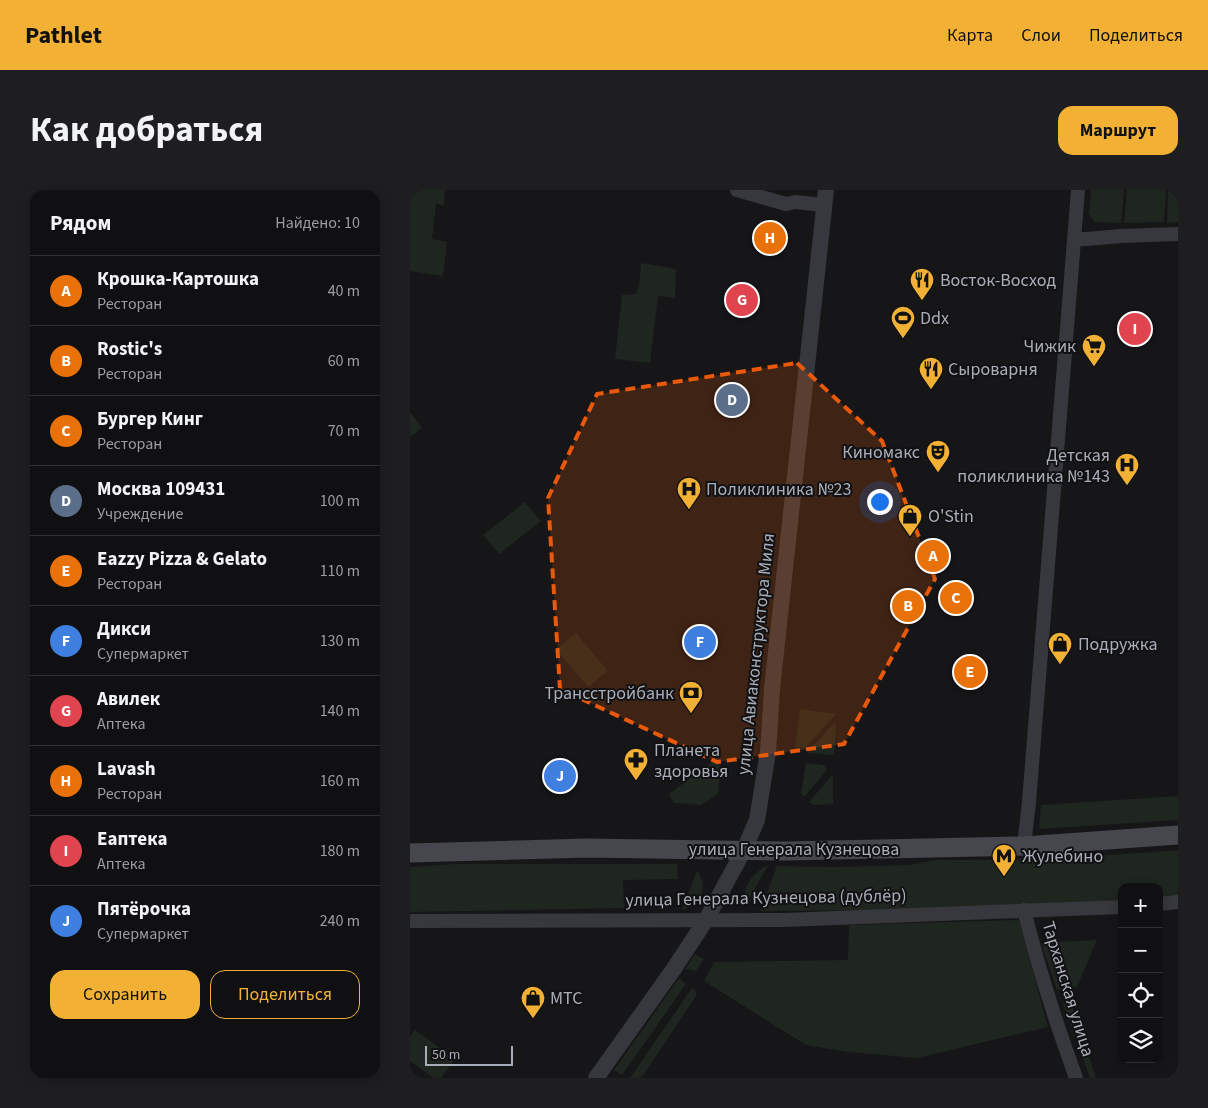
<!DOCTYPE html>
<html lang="ru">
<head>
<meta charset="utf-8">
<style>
  :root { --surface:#101012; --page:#1e1e20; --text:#f1f3f6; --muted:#9c9d9f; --line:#303032; --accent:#f2b134 }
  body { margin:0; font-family:"Source Sans 3",sans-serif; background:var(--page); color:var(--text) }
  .controls { position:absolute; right:15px; bottom:15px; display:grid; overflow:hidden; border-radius:10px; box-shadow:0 2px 12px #0003 }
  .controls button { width:45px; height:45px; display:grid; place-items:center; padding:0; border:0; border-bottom:1px solid var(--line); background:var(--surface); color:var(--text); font:25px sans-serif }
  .scale { position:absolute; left:15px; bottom:12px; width:88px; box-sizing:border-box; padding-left:5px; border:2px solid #a8adb8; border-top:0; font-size:14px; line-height:18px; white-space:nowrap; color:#a8adb8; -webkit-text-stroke:4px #111113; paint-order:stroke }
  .you { position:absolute; left:469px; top:311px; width:18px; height:18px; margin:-12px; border:4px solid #fff; border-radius:50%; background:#1a73e8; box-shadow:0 0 0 8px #1a73e833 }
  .badge { display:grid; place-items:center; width:32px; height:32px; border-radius:50%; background:var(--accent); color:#fff; font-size:16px; font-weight:700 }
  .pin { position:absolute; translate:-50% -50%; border:2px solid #fff; box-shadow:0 1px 5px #0006 }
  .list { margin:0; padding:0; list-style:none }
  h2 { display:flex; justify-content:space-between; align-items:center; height:65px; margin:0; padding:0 20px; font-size:21px }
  h2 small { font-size:16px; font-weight:400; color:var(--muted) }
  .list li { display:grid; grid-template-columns:32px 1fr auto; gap:15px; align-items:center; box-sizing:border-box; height:70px; padding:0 20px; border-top:1px solid var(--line) }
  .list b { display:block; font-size:19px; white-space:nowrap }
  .list p { margin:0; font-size:16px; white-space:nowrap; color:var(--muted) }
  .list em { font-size:16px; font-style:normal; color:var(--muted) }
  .actions { display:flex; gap:10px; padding:15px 20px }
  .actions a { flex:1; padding:11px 0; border:1px solid var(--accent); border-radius:15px; text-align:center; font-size:18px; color:var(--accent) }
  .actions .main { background:var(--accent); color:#111 }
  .icon { flex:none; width:28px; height:28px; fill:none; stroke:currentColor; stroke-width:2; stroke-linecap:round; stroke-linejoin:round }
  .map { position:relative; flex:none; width:768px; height:888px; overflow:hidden; border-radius:15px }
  header { display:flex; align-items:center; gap:30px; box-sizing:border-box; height:70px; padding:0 25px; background:var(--accent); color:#111 }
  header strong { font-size:24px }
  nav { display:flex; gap:28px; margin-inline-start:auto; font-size:18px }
  .intro { display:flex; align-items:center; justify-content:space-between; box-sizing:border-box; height:120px; padding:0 30px }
  h1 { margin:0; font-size:35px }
  .button { padding:12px 22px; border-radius:15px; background:var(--accent); color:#111; font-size:18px; font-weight:700 }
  main { display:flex; gap:30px; padding:0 30px }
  aside { flex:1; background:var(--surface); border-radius:15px; box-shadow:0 2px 12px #0003 }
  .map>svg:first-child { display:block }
  .green { fill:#1e261f }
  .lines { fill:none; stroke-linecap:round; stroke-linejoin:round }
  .minor { stroke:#37383d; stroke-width:14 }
  .tertiary { stroke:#37383d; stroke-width:16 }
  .secondary { stroke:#45474d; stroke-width:19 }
  .marked { fill:#e8590c; fill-opacity:0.2; stroke:#e8590c; stroke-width:4; stroke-dasharray:10 6; stroke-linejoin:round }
  .labels { text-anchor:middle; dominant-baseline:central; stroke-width:4; stroke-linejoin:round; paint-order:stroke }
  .poi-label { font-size:18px; fill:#a8adb8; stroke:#111113; text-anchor:start }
  .street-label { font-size:18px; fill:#a8adb8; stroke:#111113 }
</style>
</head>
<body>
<header>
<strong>Pathlet</strong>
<nav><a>Карта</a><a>Слои</a><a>Поделиться</a></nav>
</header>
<div class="intro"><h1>Как добраться</h1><a class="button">Маршрут</a></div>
<main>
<aside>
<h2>Рядом<small>Найдено: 10</small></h2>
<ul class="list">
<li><span class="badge" style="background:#e8710a">A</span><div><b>Крошка-Картошка</b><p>Ресторан</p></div><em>40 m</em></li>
<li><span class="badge" style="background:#e8710a">B</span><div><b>Rostic's</b><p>Ресторан</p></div><em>60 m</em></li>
<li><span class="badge" style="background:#e8710a">C</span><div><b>Бургер Кинг</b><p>Ресторан</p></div><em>70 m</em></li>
<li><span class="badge" style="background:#5c6f8a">D</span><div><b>Москва 109431</b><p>Учреждение</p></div><em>100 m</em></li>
<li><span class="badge" style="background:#e8710a">E</span><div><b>Eazzy Pizza &amp; Gelato</b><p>Ресторан</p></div><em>110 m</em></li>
<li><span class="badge" style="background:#3f7fe0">F</span><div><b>Дикси</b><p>Супермаркет</p></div><em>130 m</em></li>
<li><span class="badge" style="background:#e0444e">G</span><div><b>Авилек</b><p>Аптека</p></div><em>140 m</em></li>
<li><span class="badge" style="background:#e8710a">H</span><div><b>Lavash</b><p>Ресторан</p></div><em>160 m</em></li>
<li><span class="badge" style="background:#e0444e">I</span><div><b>Еаптека</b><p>Аптека</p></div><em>180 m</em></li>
<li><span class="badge" style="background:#3f7fe0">J</span><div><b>Пятёрочка</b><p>Супермаркет</p></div><em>240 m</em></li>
</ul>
<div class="actions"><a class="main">Сохранить</a><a>Поделиться</a></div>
</aside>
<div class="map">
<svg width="768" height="888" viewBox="0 0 768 888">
  <rect width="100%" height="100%" fill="#161618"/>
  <path class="green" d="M0,0H35L34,15L26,14L22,49L37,52L33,86L0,81Z
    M681,0H714L711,33L684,32L679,23Z
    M717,0H756L754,32L714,33Z
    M758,0H768V32L757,33Z
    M231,73L266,79L265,108L248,106L240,173L205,169L212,105L225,104L229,96Z
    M0,222L12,238L0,247Z
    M115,312L131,331L89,364L73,345Z
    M166,443L198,481L178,497L146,459Z
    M390,519L426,524L395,558L385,557Z
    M426,531L424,565L397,563Z
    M307,568L311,575L308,604L291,615L264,613L259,604Z
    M396,573L414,575L417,580L394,607L391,603Z
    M423,584V614L403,615L399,612Z
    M768,606V630L629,639L631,615Z
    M768,660V706L749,708V697H712V710L493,720L350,721L367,676L425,677L499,675L525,670H594L715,664Z
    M45,674H267L268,689L213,690L214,718L0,722V677Z
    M358,675L337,713C329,698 345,681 358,675Z
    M287,681C300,697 290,715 272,720Z
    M609,730L638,837L507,868L439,862L396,855L294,791L304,772L438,770L439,735Z
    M687,750L667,797L647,800L631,753Z
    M285,764L294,769L286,781L275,779Z
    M269,788L276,794L212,885L204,880Z
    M282,798L286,802V806L234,884L229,888H220Z
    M660,809L686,888H680L653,814Z
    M5,840L45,869L31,888H24L0,871V847Z"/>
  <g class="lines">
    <path class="minor" d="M327,0L376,14L385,12L414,15
      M664,50L711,46L768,44
      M614,656L619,612L668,0
      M749,714L768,712
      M614,720C628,777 646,833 666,888
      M0,731L375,730L712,717"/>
    <path class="tertiary" d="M186,888L263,780L296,730L334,660L347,630L358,562L362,499L416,0"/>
    <path class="secondary" d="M0,663L177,658L376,661L614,656L768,645"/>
  </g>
  <path class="marked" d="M387,173L472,251L525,389L434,554L307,572L150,499L138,308L187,204Z"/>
  <defs>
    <symbol id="restaurant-pin" viewBox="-11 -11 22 30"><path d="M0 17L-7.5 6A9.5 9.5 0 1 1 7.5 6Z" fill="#f2b134" stroke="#111113"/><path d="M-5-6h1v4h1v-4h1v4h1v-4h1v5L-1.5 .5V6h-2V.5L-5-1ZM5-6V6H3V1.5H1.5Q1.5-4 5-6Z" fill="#111"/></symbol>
    <symbol id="stadium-pin" viewBox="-11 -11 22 30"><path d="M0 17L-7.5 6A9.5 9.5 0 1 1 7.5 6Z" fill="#f2b134" stroke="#111113"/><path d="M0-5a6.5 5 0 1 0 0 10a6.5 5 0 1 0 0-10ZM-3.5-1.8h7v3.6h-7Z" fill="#111"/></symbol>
    <symbol id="supermarket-pin" viewBox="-11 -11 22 30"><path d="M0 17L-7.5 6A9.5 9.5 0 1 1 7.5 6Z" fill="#f2b134" stroke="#111113"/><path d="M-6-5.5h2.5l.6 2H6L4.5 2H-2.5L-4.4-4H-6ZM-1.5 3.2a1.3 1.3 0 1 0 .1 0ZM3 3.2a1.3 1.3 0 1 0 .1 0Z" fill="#111"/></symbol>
    <symbol id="theatre-pin" viewBox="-11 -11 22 30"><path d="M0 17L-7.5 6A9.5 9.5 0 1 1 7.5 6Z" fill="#f2b134" stroke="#111113"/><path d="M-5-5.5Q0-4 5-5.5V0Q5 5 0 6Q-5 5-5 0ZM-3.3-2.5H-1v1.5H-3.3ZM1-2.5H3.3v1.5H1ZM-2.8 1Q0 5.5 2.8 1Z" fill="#111"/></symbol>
    <symbol id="hospital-pin" viewBox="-11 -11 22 30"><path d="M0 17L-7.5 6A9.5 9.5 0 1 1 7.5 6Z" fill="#f2b134" stroke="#111113"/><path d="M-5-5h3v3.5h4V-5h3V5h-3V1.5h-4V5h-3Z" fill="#111"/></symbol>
    <symbol id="shop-pin" viewBox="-11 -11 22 30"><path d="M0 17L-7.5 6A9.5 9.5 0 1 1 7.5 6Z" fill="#f2b134" stroke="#111113"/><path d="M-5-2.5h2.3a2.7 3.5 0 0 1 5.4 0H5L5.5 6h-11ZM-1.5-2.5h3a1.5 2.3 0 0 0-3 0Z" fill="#111"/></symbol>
    <symbol id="bank-pin" viewBox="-11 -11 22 30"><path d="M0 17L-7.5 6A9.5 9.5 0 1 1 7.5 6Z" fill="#f2b134" stroke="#111113"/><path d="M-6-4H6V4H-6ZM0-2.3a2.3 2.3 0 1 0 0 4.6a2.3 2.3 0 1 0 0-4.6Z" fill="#111"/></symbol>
    <symbol id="pharmacy-pin" viewBox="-11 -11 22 30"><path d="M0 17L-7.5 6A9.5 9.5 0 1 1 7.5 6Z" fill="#f2b134" stroke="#111113"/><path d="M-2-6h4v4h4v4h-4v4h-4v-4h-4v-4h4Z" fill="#111"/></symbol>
    <symbol id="metro-pin" viewBox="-11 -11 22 30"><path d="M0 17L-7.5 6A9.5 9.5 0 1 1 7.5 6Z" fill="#f2b134" stroke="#111113"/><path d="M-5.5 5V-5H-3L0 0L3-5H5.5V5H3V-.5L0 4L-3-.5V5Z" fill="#111"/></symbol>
  </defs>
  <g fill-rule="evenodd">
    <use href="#restaurant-pin" x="498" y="76" width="28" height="38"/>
    <use href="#stadium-pin" x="479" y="114" width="28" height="38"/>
    <use href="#supermarket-pin" x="670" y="142" width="28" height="38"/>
    <use href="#restaurant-pin" x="507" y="165" width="28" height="38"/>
    <use href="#theatre-pin" x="514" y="248" width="28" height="38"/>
    <use href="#hospital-pin" x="703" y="261" width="28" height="38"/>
    <use href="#hospital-pin" x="265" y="285" width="28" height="38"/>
    <use href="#shop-pin" x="486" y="312" width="28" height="38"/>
    <use href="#shop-pin" x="636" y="440" width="28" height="38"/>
    <use href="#bank-pin" x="267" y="489" width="28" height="38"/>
    <use href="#pharmacy-pin" x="212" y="556" width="28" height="38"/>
    <use href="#metro-pin" x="580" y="652" width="28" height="38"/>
    <use href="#shop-pin" x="109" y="794" width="28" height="38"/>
  </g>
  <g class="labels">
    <g class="poi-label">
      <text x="530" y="90">Восток-Восход</text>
      <text x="510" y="128">Ddx</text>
      <text x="666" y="156" text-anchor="end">Чижик</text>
      <text x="538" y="179">Сыроварня</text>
      <text x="510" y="262" text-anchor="end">Киномакс</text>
      <text x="700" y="265" text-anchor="end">Детская<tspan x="700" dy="21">поликлиника №143</tspan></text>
      <text x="296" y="299">Поликлиника №23</text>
      <text x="518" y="326">O'Stin</text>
      <text x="668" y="454">Подружка</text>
      <text x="264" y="503" text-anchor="end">Трансстройбанк</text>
      <text x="244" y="560">Планета<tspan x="244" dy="21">здоровья</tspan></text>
      <text x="612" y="666">Жулебино</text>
      <text x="140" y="808">МТС</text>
    </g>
    <g class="street-label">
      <text transform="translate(346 464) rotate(-84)">улица Авиаконструктора Миля</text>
      <text x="384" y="659">улица Генерала Кузнецова</text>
      <text transform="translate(356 708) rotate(-1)">улица Генерала Кузнецова (дублёр)</text>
      <text transform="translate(658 799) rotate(73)">Тарханская улица</text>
    </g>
  </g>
</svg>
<div class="controls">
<button>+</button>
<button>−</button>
<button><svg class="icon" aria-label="locate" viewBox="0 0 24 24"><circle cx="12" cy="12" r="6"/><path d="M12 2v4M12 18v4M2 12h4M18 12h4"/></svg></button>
<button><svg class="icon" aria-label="layers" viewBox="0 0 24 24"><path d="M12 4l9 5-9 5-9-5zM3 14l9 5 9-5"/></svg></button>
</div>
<div class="scale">50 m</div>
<div class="you"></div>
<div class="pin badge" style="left:523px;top:366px;background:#e8710a">A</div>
<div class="pin badge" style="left:498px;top:416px;background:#e8710a">B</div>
<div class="pin badge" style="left:546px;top:408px;background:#e8710a">C</div>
<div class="pin badge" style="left:322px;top:210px;background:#5c6f8a">D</div>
<div class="pin badge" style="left:560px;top:482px;background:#e8710a">E</div>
<div class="pin badge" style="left:290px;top:452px;background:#3f7fe0">F</div>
<div class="pin badge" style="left:332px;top:110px;background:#e0444e">G</div>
<div class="pin badge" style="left:360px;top:48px;background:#e8710a">H</div>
<div class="pin badge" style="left:725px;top:139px;background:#e0444e">I</div>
<div class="pin badge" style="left:150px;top:586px;background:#3f7fe0">J</div>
</div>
</main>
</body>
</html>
